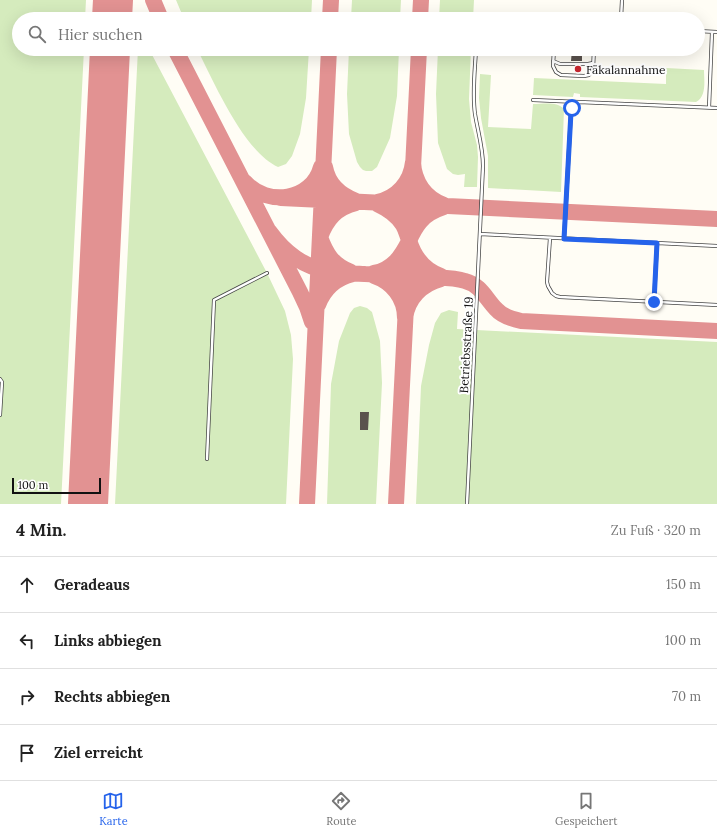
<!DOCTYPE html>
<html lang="de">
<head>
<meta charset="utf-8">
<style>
  :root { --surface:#fff; --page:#f2f2f2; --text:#222; --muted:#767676; --line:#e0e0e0; --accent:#2563eb }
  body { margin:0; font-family:Lora,serif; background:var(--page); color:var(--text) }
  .scale { position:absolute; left:12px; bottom:10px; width:89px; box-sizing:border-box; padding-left:4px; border:2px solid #111; border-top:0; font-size:11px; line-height:14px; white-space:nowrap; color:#111; -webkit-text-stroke:3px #fff; paint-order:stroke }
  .stop { position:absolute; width:12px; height:12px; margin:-9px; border:3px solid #2563eb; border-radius:50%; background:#fff }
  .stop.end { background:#2563eb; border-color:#fff; box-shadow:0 1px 4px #0008 }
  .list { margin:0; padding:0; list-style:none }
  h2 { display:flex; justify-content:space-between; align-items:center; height:52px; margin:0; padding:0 16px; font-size:17px }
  h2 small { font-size:13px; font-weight:400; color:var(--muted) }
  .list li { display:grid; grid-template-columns:26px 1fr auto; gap:12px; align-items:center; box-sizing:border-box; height:56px; padding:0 16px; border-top:1px solid var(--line) }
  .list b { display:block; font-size:15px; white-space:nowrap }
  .list em { font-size:13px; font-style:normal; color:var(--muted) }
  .icon { flex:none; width:22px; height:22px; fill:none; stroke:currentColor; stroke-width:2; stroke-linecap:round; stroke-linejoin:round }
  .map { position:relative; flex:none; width:717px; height:504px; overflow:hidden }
  .search { position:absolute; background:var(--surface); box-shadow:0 4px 16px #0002; left:12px; right:12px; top:12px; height:44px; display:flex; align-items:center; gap:10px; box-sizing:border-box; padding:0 14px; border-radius:22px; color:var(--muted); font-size:15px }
  .sheet { height:276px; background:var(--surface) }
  nav { display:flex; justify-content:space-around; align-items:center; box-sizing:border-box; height:56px; border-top:1px solid var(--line); background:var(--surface); font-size:11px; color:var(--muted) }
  nav a { display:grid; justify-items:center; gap:2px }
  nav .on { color:var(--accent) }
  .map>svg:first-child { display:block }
  .green { fill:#d5ebbd }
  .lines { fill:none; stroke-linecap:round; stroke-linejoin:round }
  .taxiway { stroke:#e29292; stroke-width:16 }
  .runway { stroke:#e29292; stroke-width:40 }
  .building { fill:#5a524d }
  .lane-casing { stroke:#444; stroke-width:4 }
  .lane { stroke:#fff; stroke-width:2.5 }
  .route { stroke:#2563eb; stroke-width:5 }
  .poi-dot { fill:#c4262e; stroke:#fff; stroke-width:1.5 }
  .labels { text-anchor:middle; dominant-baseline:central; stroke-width:4; stroke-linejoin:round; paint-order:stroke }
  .poi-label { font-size:12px; fill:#111; stroke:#fff; text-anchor:start }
  .street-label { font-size:12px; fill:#111; stroke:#fff }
</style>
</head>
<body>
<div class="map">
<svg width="717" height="504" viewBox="0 0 717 504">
  <rect width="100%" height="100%" fill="#fffdf5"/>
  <path class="green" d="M0,0H86L85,19H19V49H84L61,504H0Z
    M176,0H312L311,19H184Z
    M352,0H401L400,19H351Z
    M440,0H474L473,19H439Z
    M138,49H149L267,273L285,311L291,335L293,359L286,504H115Z
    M197,49H309L306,98L300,134L292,156L286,164L278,167C244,152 214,82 197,49Z
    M349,49H399L397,96L390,138L377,167L372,171H366L363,170L360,167L357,162L349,134L347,94Z
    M438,49H471L469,99L471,122L477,145L478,157L477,187H464L465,174L458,175L453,174L447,169L438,143L436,94Z
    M666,68L704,70C704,80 707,96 696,102L580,97V94L574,93L573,97L533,95L534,78L666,84Z
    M480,74L491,75L488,127L531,129L533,104C543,104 557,101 564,109L561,192L488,188V156L481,118L479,98Z
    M360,306L367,308L372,312L380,341L382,383L376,504H327L331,384L339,341L350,313L354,308Z
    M449,310L458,312L457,329L717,342V504H416L421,386L429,345L435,323L441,313Z"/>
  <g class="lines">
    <path class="taxiway" d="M153,0L161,19
      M330,19L331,0
      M420,19L421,0
      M175,49L300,292L307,307L312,322
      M325,167C328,184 340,195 356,201
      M245,182C267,207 312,201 321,167
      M281,198L717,219
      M377,202C397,198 411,182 413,162C414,182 425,198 444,205
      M377,204C388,209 397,215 403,225C406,230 407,235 409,240C414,257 424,270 441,276
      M269,231C285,253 303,267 331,272C342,274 353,273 365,274C385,275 405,276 426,277C438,278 453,277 465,281C481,285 486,299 496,309C502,316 512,319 521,321L717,331
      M351,272C333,265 326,254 320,237C327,219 336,208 356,203
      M374,273C392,270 401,257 409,241C412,234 415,228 420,222C426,214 435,210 444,207
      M374,276C392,282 405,298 405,318C408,298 422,284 441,279
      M318,305C324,289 336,278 353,274
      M307,504L329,49
      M396,504L419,49"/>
    <path class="runway" d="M112,19L113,0
      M88,504L110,49"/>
  </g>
  <path class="building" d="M572,49H582V61H571Z
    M360,412H369L368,430H360Z"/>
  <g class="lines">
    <defs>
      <path id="lane" d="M621,19L622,0
        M698,31L717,32
        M554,49L553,66L556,72L561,75L584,76L589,75L593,69L594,49
        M553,61L560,64H588L593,63
        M533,100L717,108
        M709,108L712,32
        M480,234L717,246
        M550,238L547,282L548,286L552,293L556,296L560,297L717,305
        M564,239L571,112L574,105L578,103
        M654,302L657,243
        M0,379L2,382L0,415
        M207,459L214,300L267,273
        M467,504L483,166C483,148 478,132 475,114C472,93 475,70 476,49"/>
    </defs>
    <use href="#lane" class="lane-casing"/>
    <use href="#lane" class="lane"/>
  </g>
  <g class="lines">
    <path class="route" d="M572,108L571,112L564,239L657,243L654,302"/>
  </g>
  <circle class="poi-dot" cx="578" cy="69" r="4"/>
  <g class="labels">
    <g class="poi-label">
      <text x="586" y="69">Fäkalannahme</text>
    </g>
    <g class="street-label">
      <text transform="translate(466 345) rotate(-87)">Betriebsstraße 19</text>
    </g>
  </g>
</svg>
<div class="scale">100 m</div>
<div class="stop" style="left:572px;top:108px"></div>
<div class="stop end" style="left:654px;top:302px"></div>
<div class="search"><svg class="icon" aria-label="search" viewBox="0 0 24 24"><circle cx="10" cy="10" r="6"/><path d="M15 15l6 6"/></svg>Hier suchen</div>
</div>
<section class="sheet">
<h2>4 Min.<small>Zu Fuß · 320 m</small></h2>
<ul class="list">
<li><svg class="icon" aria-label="ahead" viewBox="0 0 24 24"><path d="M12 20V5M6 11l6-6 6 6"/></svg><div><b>Geradeaus</b></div><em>150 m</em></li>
<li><svg class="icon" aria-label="left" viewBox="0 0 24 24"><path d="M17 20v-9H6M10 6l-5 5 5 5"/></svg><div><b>Links abbiegen</b></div><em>100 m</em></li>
<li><svg class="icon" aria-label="right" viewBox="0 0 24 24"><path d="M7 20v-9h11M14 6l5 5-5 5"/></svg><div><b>Rechts abbiegen</b></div><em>70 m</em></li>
<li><svg class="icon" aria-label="arrive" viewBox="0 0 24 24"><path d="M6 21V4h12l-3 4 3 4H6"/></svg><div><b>Ziel erreicht</b></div></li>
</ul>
</section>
<nav>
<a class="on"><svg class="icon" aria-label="map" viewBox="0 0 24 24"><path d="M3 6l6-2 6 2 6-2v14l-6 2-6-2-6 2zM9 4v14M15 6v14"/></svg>Karte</a>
<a><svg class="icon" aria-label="directions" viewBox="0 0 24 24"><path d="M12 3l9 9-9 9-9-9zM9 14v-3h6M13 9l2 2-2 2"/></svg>Route</a>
<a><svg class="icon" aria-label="saved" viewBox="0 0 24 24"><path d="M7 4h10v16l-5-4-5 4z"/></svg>Gespeichert</a>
</nav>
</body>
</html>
